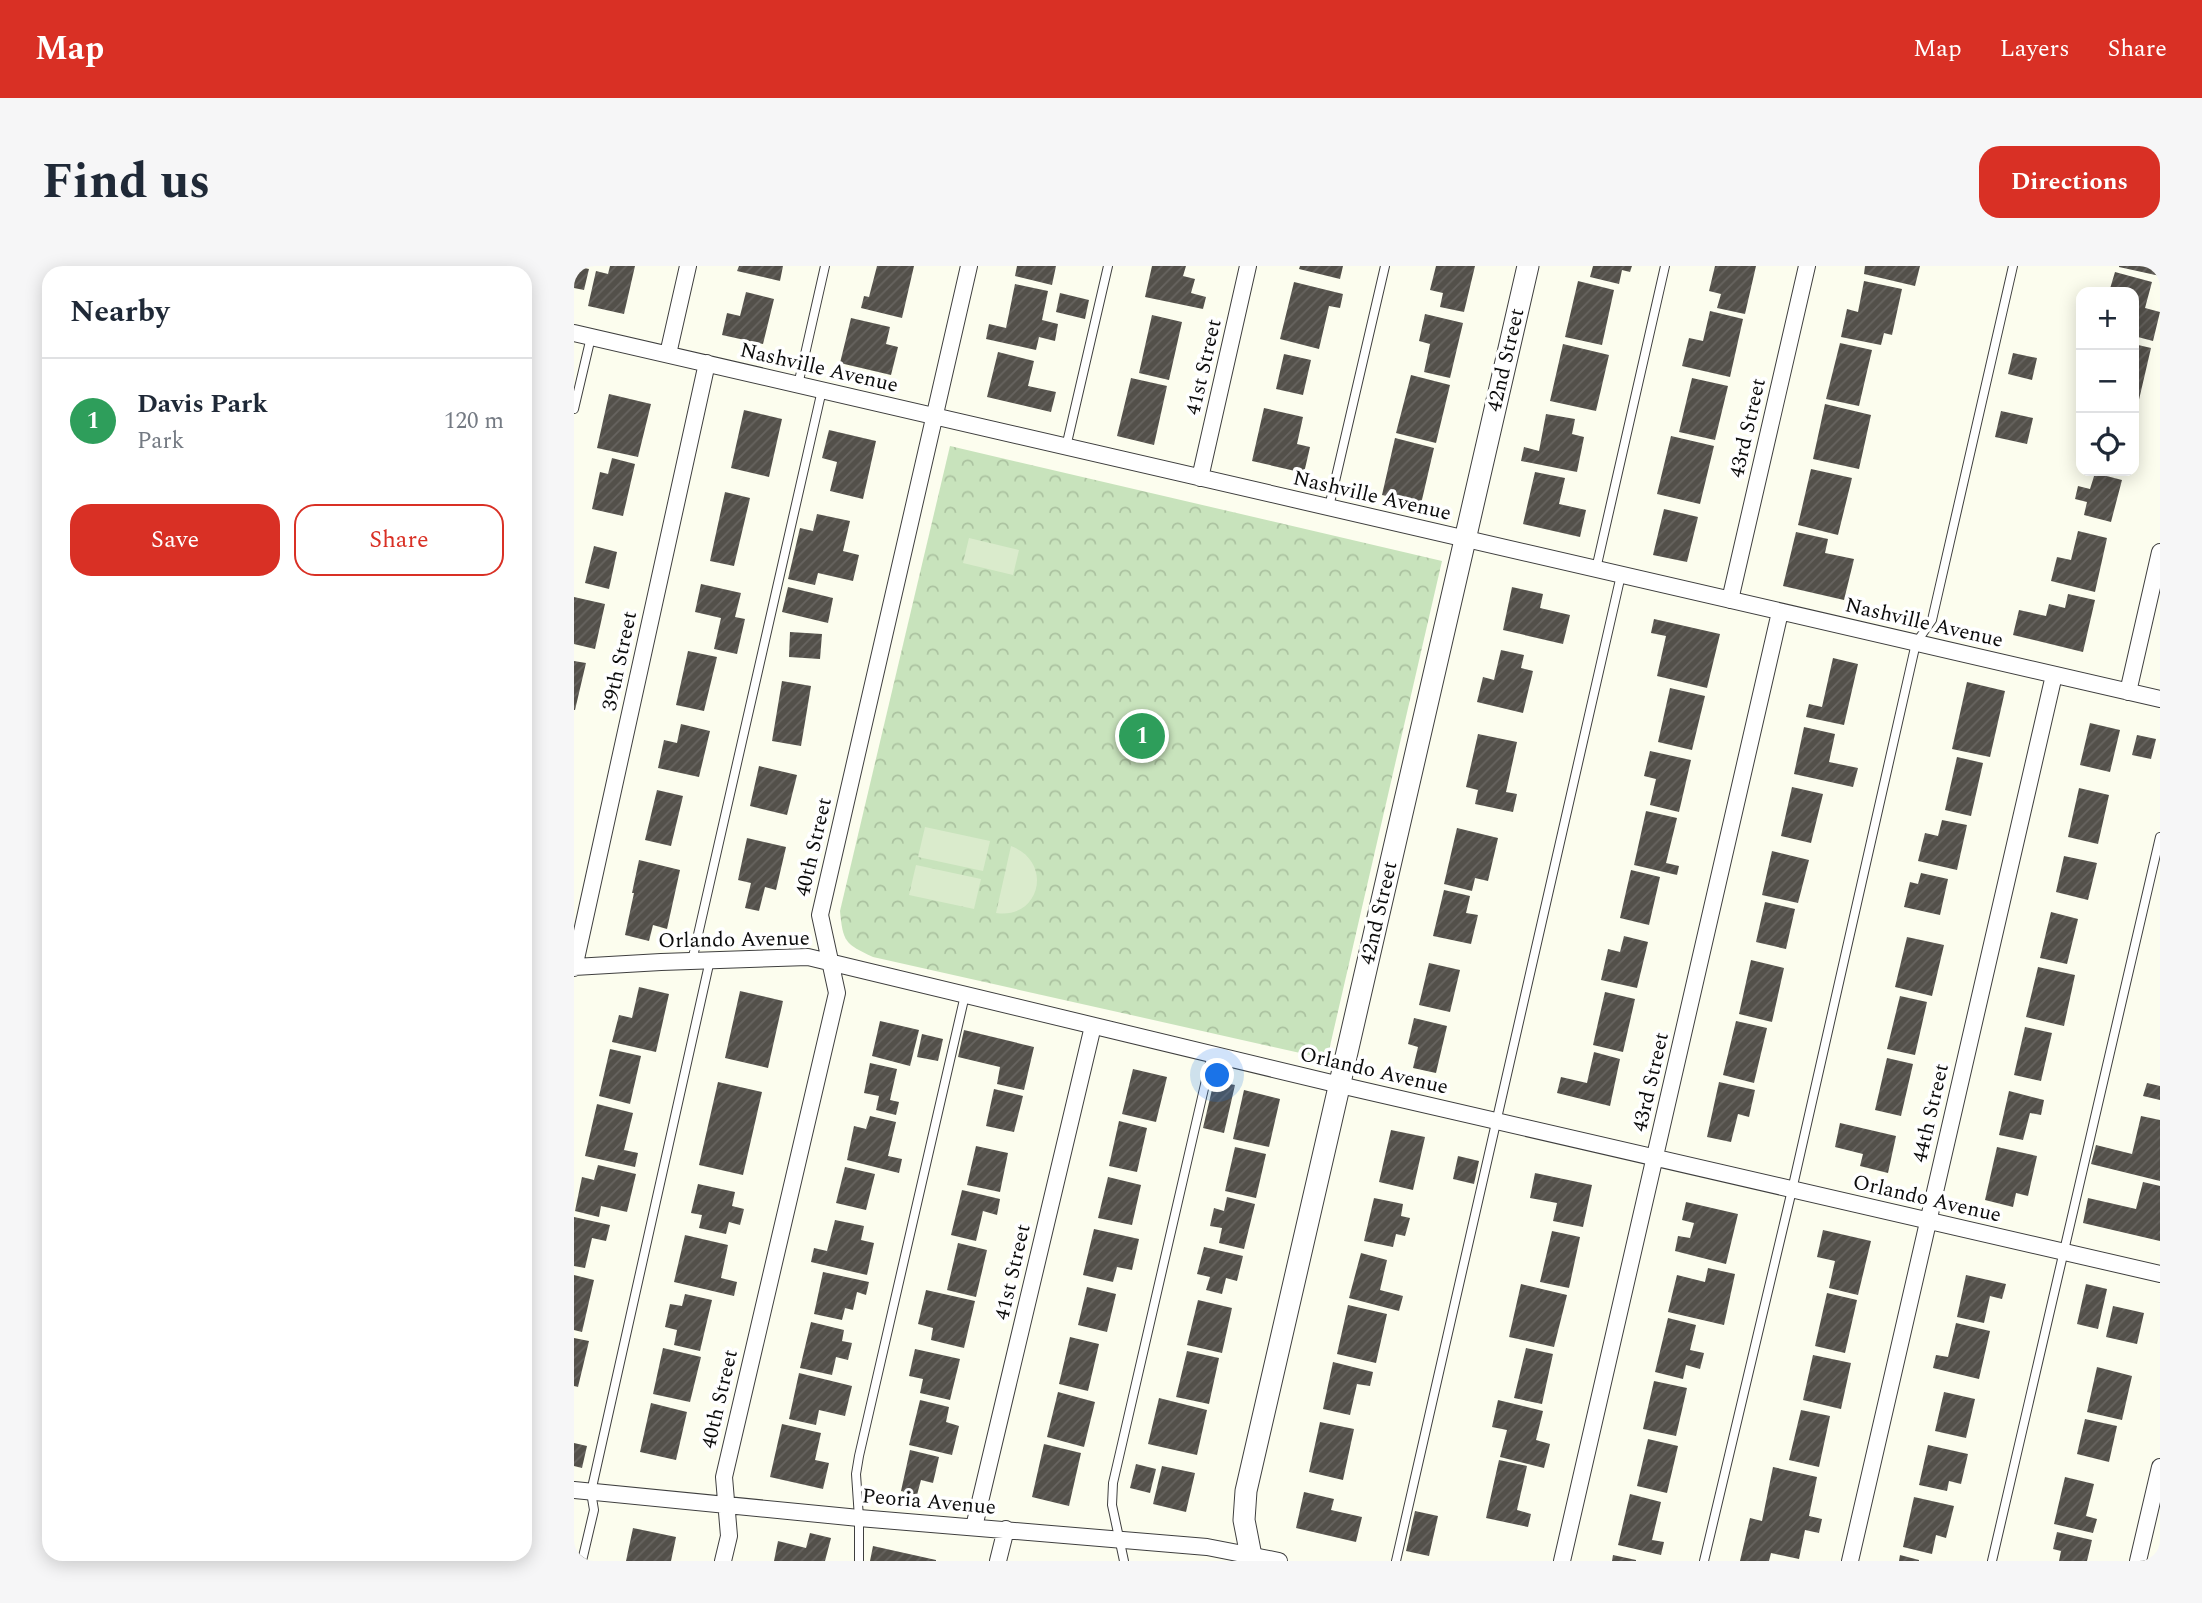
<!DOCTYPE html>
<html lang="en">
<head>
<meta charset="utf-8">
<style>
  :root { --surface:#fff; --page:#f6f6f7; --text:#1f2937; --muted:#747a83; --line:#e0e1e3; --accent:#d93025 }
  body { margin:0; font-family:Spectral,serif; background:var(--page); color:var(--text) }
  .controls { position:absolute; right:21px; top:21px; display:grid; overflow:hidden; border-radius:14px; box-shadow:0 4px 18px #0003 }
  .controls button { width:63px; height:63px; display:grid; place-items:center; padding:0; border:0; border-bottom:2px solid var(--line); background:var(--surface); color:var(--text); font:35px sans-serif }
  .you { position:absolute; left:644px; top:810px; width:24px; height:24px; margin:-18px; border:5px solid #fff; border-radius:50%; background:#1a73e8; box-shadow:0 0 0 10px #1a73e833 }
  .badge { display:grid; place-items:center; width:46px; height:46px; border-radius:50%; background:var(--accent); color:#fff; font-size:23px; font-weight:700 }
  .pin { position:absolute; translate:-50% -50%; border:4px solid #fff; box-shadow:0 2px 7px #0006 }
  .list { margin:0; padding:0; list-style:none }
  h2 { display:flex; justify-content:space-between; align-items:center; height:91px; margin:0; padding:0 28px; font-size:30px }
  h2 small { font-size:23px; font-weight:400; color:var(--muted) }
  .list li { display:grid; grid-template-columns:46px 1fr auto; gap:21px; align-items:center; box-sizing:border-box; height:126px; padding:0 28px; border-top:2px solid var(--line) }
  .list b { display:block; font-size:26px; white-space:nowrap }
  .list p { margin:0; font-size:23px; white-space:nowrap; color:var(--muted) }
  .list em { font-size:23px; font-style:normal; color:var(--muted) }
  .actions { display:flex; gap:14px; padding:21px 28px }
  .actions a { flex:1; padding:16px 0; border:2px solid var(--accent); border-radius:21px; text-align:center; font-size:24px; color:var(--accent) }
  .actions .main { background:var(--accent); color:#fff }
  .icon { flex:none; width:38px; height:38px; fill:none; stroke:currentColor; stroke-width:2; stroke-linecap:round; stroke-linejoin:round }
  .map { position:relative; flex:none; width:1586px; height:1295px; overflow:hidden; border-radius:21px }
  header { display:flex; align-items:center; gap:42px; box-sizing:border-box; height:98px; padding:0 35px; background:var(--accent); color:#fff }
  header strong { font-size:33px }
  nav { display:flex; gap:38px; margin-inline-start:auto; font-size:24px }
  .intro { display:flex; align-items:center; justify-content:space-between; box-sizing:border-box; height:168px; padding:0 42px }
  h1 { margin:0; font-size:49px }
  .button { padding:18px 32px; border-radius:21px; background:var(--accent); color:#fff; font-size:24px; font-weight:700 }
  main { display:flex; gap:42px; padding:0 42px }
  aside { flex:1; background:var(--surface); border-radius:21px; box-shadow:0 4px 18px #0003 }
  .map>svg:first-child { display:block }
  .park { fill:url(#park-crowns) }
  .pitch { fill:#daebcc }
  .building { fill:url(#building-hatch) }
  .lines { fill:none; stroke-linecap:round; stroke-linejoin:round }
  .service-casing { stroke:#3f3f3f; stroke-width:10 }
  .minor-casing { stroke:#3f3f3f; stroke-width:18 }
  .tertiary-casing { stroke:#3f3f3f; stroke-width:23 }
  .service { stroke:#fff; stroke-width:8 }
  .minor { stroke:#fff; stroke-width:16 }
  .tertiary { stroke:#fff; stroke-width:21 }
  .labels { text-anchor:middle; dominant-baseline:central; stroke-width:7; stroke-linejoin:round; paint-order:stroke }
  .street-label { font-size:21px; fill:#0c0c0c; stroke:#fff }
</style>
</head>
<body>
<header>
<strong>Map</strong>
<nav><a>Map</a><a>Layers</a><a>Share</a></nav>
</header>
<div class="intro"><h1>Find us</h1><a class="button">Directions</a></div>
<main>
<aside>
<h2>Nearby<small></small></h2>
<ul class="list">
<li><span class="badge" style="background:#2e9e5b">1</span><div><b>Davis Park</b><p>Park</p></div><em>120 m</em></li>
</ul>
<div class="actions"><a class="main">Save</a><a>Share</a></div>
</aside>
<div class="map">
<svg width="1586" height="1295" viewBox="0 0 1586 1295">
  <defs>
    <pattern id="park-crowns" width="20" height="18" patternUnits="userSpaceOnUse" patternTransform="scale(1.75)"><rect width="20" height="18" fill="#c8e3bc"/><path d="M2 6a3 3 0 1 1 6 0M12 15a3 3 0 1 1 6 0" fill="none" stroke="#abc2a0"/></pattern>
    <pattern id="building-hatch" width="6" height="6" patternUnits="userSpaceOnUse" patternTransform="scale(1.75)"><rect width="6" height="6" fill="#53504a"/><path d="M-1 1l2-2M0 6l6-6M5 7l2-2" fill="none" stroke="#676460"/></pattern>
  </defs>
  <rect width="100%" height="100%" fill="#fcfdee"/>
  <path class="park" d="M376,180L868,295L753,793L299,691C271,678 269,676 266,645Z"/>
  <path class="pitch" d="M395,272L445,284L439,309L389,297Z
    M351,561L416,575L409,605L344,591Z
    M437,580C480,596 466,654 422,647Z
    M342,599L407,613L400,643L335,629Z"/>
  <path class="building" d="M0,0L15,3L10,24L0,22Z
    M36,0H61L50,48L14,40L22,5L34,8Z
    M165,0H209L206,15L163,5Z
    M303,0H340L328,52L287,42L290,30L295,31Z
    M443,0H482L478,19L441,10Z
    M578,0H612L609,10L621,13L617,27L632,31L629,43L571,31Z
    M726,0H769L766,13L725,3Z
    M862,0H901L890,46L866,41L869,27L856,24Z
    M1019,0H1058L1056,6L1048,4L1045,18L1016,11Z
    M1141,0H1182L1171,48L1143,42L1147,28L1135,25Z
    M1291,0H1346L1341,20L1290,8Z
    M1545,0H1586V10L1545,1Z
    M1541,6L1578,16L1571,42L1586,46L1579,75L1560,70V26H1535Z
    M1004,15L1040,24L1028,79L991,71Z
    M1290,15L1328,23L1318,69L1310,67L1307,79L1267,71L1273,43L1284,46Z
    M720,16L769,28L766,42L755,40L745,83L706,73Z
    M441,18L474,25L468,54L484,58L481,75L465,71L462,84L412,73L415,58L432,62Z
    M172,26L200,33L189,78L148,69L153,47L166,50Z
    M486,27L515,34L511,53L482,46Z
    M1136,45L1169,53L1156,111L1108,100L1115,72L1129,75Z
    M851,48L889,57L876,112L850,106L856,78L845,75Z
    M578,49L608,56L595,114L565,107Z
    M277,52L316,61L312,78L324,81L317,109L266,97Z
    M1266,77L1298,84L1285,140L1252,133Z
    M989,78L1035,89L1022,145L976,135Z
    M1560,78L1577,82L1564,138L1560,137Z
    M424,86L460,95L454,120L482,126L477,146L413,131Z
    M1439,87L1463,92L1458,114L1434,108Z
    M710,88L737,94L729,129L702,123Z
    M837,109L876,119L862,177L822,167Z
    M557,112L593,120L580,179L543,170Z
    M1118,112L1154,120L1141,174L1105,166Z
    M35,128L77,138L64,191L23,182Z
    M1251,138L1297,149L1285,203L1239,193Z
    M690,142L729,151L723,178L736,181L730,207L678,195Z
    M170,144L208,153L195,211L157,202Z
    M1427,145L1459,152L1453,178L1421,171Z
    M972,148L1001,153L998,168L1010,171L1003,206L947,195L950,181L965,185Z
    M255,164L302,175L289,233L256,225L263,196L248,192Z
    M1097,170L1140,180L1126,238L1083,228Z
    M821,172L860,182L847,238L808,229Z
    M38,192L61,198L49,250L18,243L26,206L34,208Z
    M1237,203L1278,212L1264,269L1224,259Z
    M961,206L991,212L985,238L1012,244L1006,271L949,258Z
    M1521,207L1548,214L1537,256L1510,249L1513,236L1501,233L1504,220L1516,223Z
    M151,226L176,232L160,300L136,295Z
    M1090,243L1124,251L1113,296L1079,289Z
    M243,248L276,255L269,285L285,289L279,315L244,307L241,319L214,313L226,262L239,265Z
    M1504,265L1533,272L1521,326L1477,315L1483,291L1497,294Z
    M1222,266L1254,273L1251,287L1280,293L1270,334L1209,320Z
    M20,280L43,286L35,323L11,317Z
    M127,318L167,327L161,351L171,353L163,388L140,383L147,352L121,346Z
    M214,321L259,332L254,357L208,346Z
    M938,321L969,328L966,342L996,349L989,378L929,364Z
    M1494,328L1521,334L1509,386L1439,369L1445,344L1472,350L1475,338L1491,342Z
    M0,331L31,338L21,383L0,378Z
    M1080,353L1146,368L1133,422L1083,410L1092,370L1077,367Z
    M216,366L248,368L246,393L215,391Z
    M927,384L950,389L947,402L959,405L949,447L903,436L909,411L920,414Z
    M114,385L143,391L130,445L102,439Z
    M1259,392L1284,398L1270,459L1232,451L1235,438L1248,441Z
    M0,395L12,397L1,444H0Z
    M208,415L237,420L227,480L198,475Z
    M1393,416L1431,425L1416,491L1378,483Z
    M1096,422L1131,430L1118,484L1084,476Z
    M1516,457L1546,464L1536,506L1506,499Z
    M107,458L136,465L125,511L84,502L90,474L103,477Z
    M1230,461L1261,468L1255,496L1284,502L1279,521L1220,508Z
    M904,468L943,476L932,526L943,528L939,546L901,538L904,524L892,521Z
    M1563,469L1582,473L1577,493L1558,489Z
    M1076,485L1117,494L1105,546L1076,539L1082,513L1070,510Z
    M1383,491L1409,497L1397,550L1371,544Z
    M185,500L223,509L213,549L176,540Z
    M1218,521L1249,528L1237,577L1207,570Z
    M1505,522L1535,529L1524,578L1494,571Z
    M83,524L109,530L97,580L71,574Z
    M1072,545L1103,552L1092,597L1105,600L1103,609L1060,599Z
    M1368,554L1393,559L1383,604L1344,595L1351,567L1364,570Z
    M883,562L924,572L914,615L901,612L898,625L870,618Z
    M173,572L212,581L202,624L191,621L185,645L171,642L177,617L164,614Z
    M1198,585L1235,594L1224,637L1188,629Z
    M1490,590L1523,597L1514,634L1482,626Z
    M65,594L106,604L93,663L79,659L75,675L51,669L60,627H58Z
    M1057,604L1086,611L1075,659L1046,652Z
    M1347,607L1374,613L1366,649L1330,641L1336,616L1344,618Z
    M870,624L896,630L892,647L904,649L897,678L859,670Z
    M1191,636L1221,643L1212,683L1182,676Z
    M1477,646L1504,653L1493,698L1466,692Z
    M1050,670L1074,676L1063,722L1027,714L1034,683L1046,686Z
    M1333,671L1370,679L1358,730L1321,721Z
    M1177,694L1210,702L1198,756L1165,748Z
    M855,697L886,704L876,746L845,739Z
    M1464,701L1501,709L1490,760L1452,751Z
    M65,721L95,728L82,786L38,776L45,749L58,752Z
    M166,725L209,735L194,802L151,792Z
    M1031,726L1061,733L1049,786L1019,779Z
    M1326,730L1353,736L1341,789L1313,783Z
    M840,752L873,760L862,807L839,802L844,781L834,778Z
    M306,755L345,764L336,800L298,790Z
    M1162,755L1193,762L1180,817L1149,809Z
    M1451,761L1478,767L1467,815L1440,809Z
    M390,764L460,781L450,824L423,818L426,801L384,791Z
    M348,768L369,773L364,795L343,791Z
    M36,783L67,790L56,838L25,830Z
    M1020,786L1046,793L1036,840L983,827L987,811L1013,817Z
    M1313,792L1339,798L1327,850L1301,844Z
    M296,797L323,803L316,834L325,836L322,849L302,844L305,830L290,827Z
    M559,803L593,811L582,856L548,848Z
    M640,815L661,819L650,867L629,862Z
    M144,816L188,826L169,909L125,899Z
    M1145,816L1181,824L1175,851L1164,848L1157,876L1133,871Z
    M1573,817L1586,820V834L1569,830Z
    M420,823L449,830L440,866L412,860Z
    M670,824L706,833L695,881L659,873Z
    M1435,825L1470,834L1467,849L1456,847L1449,874L1425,869Z
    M23,838L59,847L50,884L64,887L61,901L11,890Z
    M296,850L322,856L314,890L328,893L325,907L273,894L280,860L292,863Z
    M1567,850L1586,854V915L1517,898L1522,879L1558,888Z
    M545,855L573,862L563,906L535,900Z
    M1266,857L1322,870L1314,907L1286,900L1289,888L1261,881Z
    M817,864L851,871L839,924L805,916Z
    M402,880L434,887L426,926L393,919Z
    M661,881L692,888L682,932L651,925Z
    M1423,881L1463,890L1454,930L1442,927L1439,941L1411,934Z
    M884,890L905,895L900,918L879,913Z
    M24,899L62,908L53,946L27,940L25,951L1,945L8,911L20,914Z
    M271,901L301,908L292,944L262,937Z
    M961,907L1018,919L1009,961L979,955L983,937L956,932Z
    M534,911L567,919L558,959L524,952Z
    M1569,916L1586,920V975L1509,957L1514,932L1562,943Z
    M124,918L161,926L158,940L170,943L166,959L155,956L152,968L125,962L128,949L117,947Z
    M388,924L426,933L423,949L409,945L402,975L377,969Z
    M653,931L681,938L670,983L645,977L648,962L636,960L640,942L650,945Z
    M800,932L829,938L827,950L836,952L831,970L822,968L819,981L790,975Z
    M1112,936L1164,948L1152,998L1101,985L1104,970L1116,972L1120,957L1108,954Z
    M0,951L36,959L32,975L18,972L11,1002L0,1000Z
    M261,954L290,960L287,974L300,977L293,1009L237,996L240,982L253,985Z
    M520,963L565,973L558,1004L543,1001L539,1016L509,1009Z
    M1249,964L1297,975L1284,1029L1255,1022L1261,995L1243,991Z
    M978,965L1006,971L995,1022L966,1016Z
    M111,969L154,979L147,1012L163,1016L160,1030L100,1016Z
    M384,977L413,984L402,1031L373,1024Z
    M630,981L669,990L663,1015L652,1012L648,1028L632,1024L636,1011L623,1008Z
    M787,987L813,994L806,1024L829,1030L825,1045L775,1032Z
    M1134,1002L1161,1008L1150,1059L1094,1046L1103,1009L1131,1016Z
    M249,1006L295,1016L292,1029L283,1026L279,1044L271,1042L268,1054L240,1048Z
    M0,1009L20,1014L8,1066L0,1064Z
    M1392,1009L1432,1018L1428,1033L1416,1030L1410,1057L1383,1051Z
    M947,1018L993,1029L980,1081L935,1071Z
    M1512,1018L1533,1023L1524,1063L1503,1058Z
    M513,1021L542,1028L533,1066L504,1059Z
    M352,1024L401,1035L390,1082L357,1074L359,1062L344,1058Z
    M1253,1027L1283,1034L1271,1087L1241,1080Z
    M111,1028L138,1034L126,1085L100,1079L103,1064L91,1061L96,1038L108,1040Z
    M624,1034L658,1042L648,1087L613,1079Z
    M774,1039L813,1048L802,1097L763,1088Z
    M1539,1040L1570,1047L1563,1078L1532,1071Z
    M1094,1052L1122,1059L1116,1084L1130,1087L1126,1103L1112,1099L1109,1113L1081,1106Z
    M237,1056L270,1064L268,1075L278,1077L274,1094L262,1091L258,1109L226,1102Z
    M1382,1057L1416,1065L1405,1113L1359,1102L1362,1089L1374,1091Z
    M496,1071L525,1078L514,1125L485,1118Z
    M0,1072L15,1075L4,1121L0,1120Z
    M89,1082L127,1091L116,1136L79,1128Z
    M952,1082L979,1088L968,1138L940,1132Z
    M341,1083L386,1093L376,1134L346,1127L349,1113L335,1110Z
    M613,1085L645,1092L635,1138L602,1131Z
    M1239,1089L1277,1097L1267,1143L1229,1134Z
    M759,1096L799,1106L796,1120L783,1118L776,1149L749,1143Z
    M1523,1101L1558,1110L1548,1154L1513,1146Z
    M225,1107L278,1120L271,1150L245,1144L242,1159L215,1153Z
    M1080,1115L1113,1122L1102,1170L1069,1163Z
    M484,1126L521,1136L510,1181L473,1171Z
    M1370,1126L1401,1133L1392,1172L1361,1165Z
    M585,1132L633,1144L623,1189L574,1178Z
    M346,1134L375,1141L372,1156L385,1160L378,1189L335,1179Z
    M924,1134L969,1145L962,1174L976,1178L970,1202L926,1191L933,1164L918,1161Z
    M77,1137L113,1146L102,1194L66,1186Z
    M1227,1144L1256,1150L1245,1201L1215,1194Z
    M1511,1153L1543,1160L1535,1196L1503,1188Z
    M746,1156L780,1163L769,1214L735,1206Z
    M208,1158L247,1167L241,1194L255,1197L249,1223L196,1211Z
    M1074,1173L1104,1180L1093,1227L1063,1220Z
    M0,1177L13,1180L8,1202L0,1200Z
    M470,1178L507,1187L495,1240L458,1231Z
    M1354,1179L1394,1188L1387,1218L1375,1215L1373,1225L1345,1219Z
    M336,1184L365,1191L359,1217L347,1214L343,1229L327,1225Z
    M925,1194L953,1200L943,1244L957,1248L954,1261L912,1252Z
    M562,1198L582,1203L576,1227L556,1222Z
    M588,1200L621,1207L612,1246L579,1238Z
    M1199,1201L1243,1211L1235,1250L1248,1253L1245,1267L1231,1264L1225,1293L1197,1287L1195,1295H1166L1176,1252L1188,1255Z
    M1491,1211L1520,1218L1512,1250L1523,1253L1519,1267L1480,1258Z
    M730,1226L760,1233L757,1244L788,1251L782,1276L722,1262Z
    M1056,1228L1087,1236L1078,1274L1090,1276L1087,1289L1044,1279Z
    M1340,1231L1380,1240L1372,1272L1362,1269L1358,1288L1329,1281Z
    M841,1245L864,1250L855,1290L832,1285Z
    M59,1262L102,1271L97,1295H52Z
    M1483,1266L1518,1274L1513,1295H1485L1487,1285L1479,1283Z
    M236,1267L257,1272L251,1295H200L204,1275L232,1282Z
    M299,1280L362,1294V1295H296Z
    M1039,1289L1062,1294V1295H1038Z
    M1326,1289L1345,1294V1295H1325Z"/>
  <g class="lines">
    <defs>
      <path id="service" d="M224,119L251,0
        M0,143L17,71
        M492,181L534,0
        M755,241L811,0
        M1022,303L1091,0
        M118,695L248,124
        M8,1295L20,1244L17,1226L136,694
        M285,1295V1252L282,1208L285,1190L391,729
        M550,1295L538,1239L539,1217L638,788
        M822,1295L1047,309
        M1130,1295L1218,924L1342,377L1358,354L1439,0
        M1418,1295L1586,571"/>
      <path id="minor" d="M0,67L1586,433
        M94,88L114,0
        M626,212L674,0
        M1156,334L1233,0
        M1554,426L1586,286
        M0,701L87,696L234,691L766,819L1586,1008
        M0,702L133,97
        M0,1224L285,1252L633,1281L705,1295
        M400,1261L519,760
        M149,1295L155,1270L150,1211L263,727L246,649L395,0
        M424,1295L432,1263
        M988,1295L1206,346
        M1276,1295L1480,409
        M1564,1295L1586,1201"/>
      <path id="tertiary" d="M678,1295L670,1254L672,1225L954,0"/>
    </defs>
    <use href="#service" class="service-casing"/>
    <use href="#minor" class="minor-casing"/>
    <use href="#tertiary" class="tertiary-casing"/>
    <use href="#service" class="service"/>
    <use href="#minor" class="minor"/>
    <use href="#tertiary" class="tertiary"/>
  </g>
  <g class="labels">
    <g class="street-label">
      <text transform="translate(932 94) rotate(-77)">42nd Street</text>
      <text transform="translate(630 101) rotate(-77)">41st Street</text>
      <text transform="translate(245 102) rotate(13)">Nashville Avenue</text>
      <text transform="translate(1174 162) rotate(-77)">43rd Street</text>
      <text transform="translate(798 230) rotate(13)">Nashville Avenue</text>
      <text transform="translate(1350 357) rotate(13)">Nashville Avenue</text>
      <text transform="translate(46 395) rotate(-78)">39th Street</text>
      <text transform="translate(240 581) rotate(-77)">40th Street</text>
      <text transform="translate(805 647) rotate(-77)">42nd Street</text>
      <text transform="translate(160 674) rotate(-1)">Orlando Avenue</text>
      <text transform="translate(800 805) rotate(13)">Orlando Avenue</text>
      <text transform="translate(1077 816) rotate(-77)">43rd Street</text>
      <text transform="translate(1357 847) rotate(-77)">44th Street</text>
      <text transform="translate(1353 933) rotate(13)">Orlando Avenue</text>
      <text transform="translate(439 1006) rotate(-77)">41st Street</text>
      <text transform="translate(146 1133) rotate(-77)">40th Street</text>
      <text transform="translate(355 1236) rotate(5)">Peoria Avenue</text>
    </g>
  </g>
</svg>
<div class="controls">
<button>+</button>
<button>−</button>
<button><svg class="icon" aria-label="locate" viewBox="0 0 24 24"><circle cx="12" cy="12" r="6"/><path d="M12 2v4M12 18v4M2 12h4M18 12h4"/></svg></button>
</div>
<div class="you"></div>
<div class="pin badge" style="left:568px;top:470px;background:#2e9e5b">1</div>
</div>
</main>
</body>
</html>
